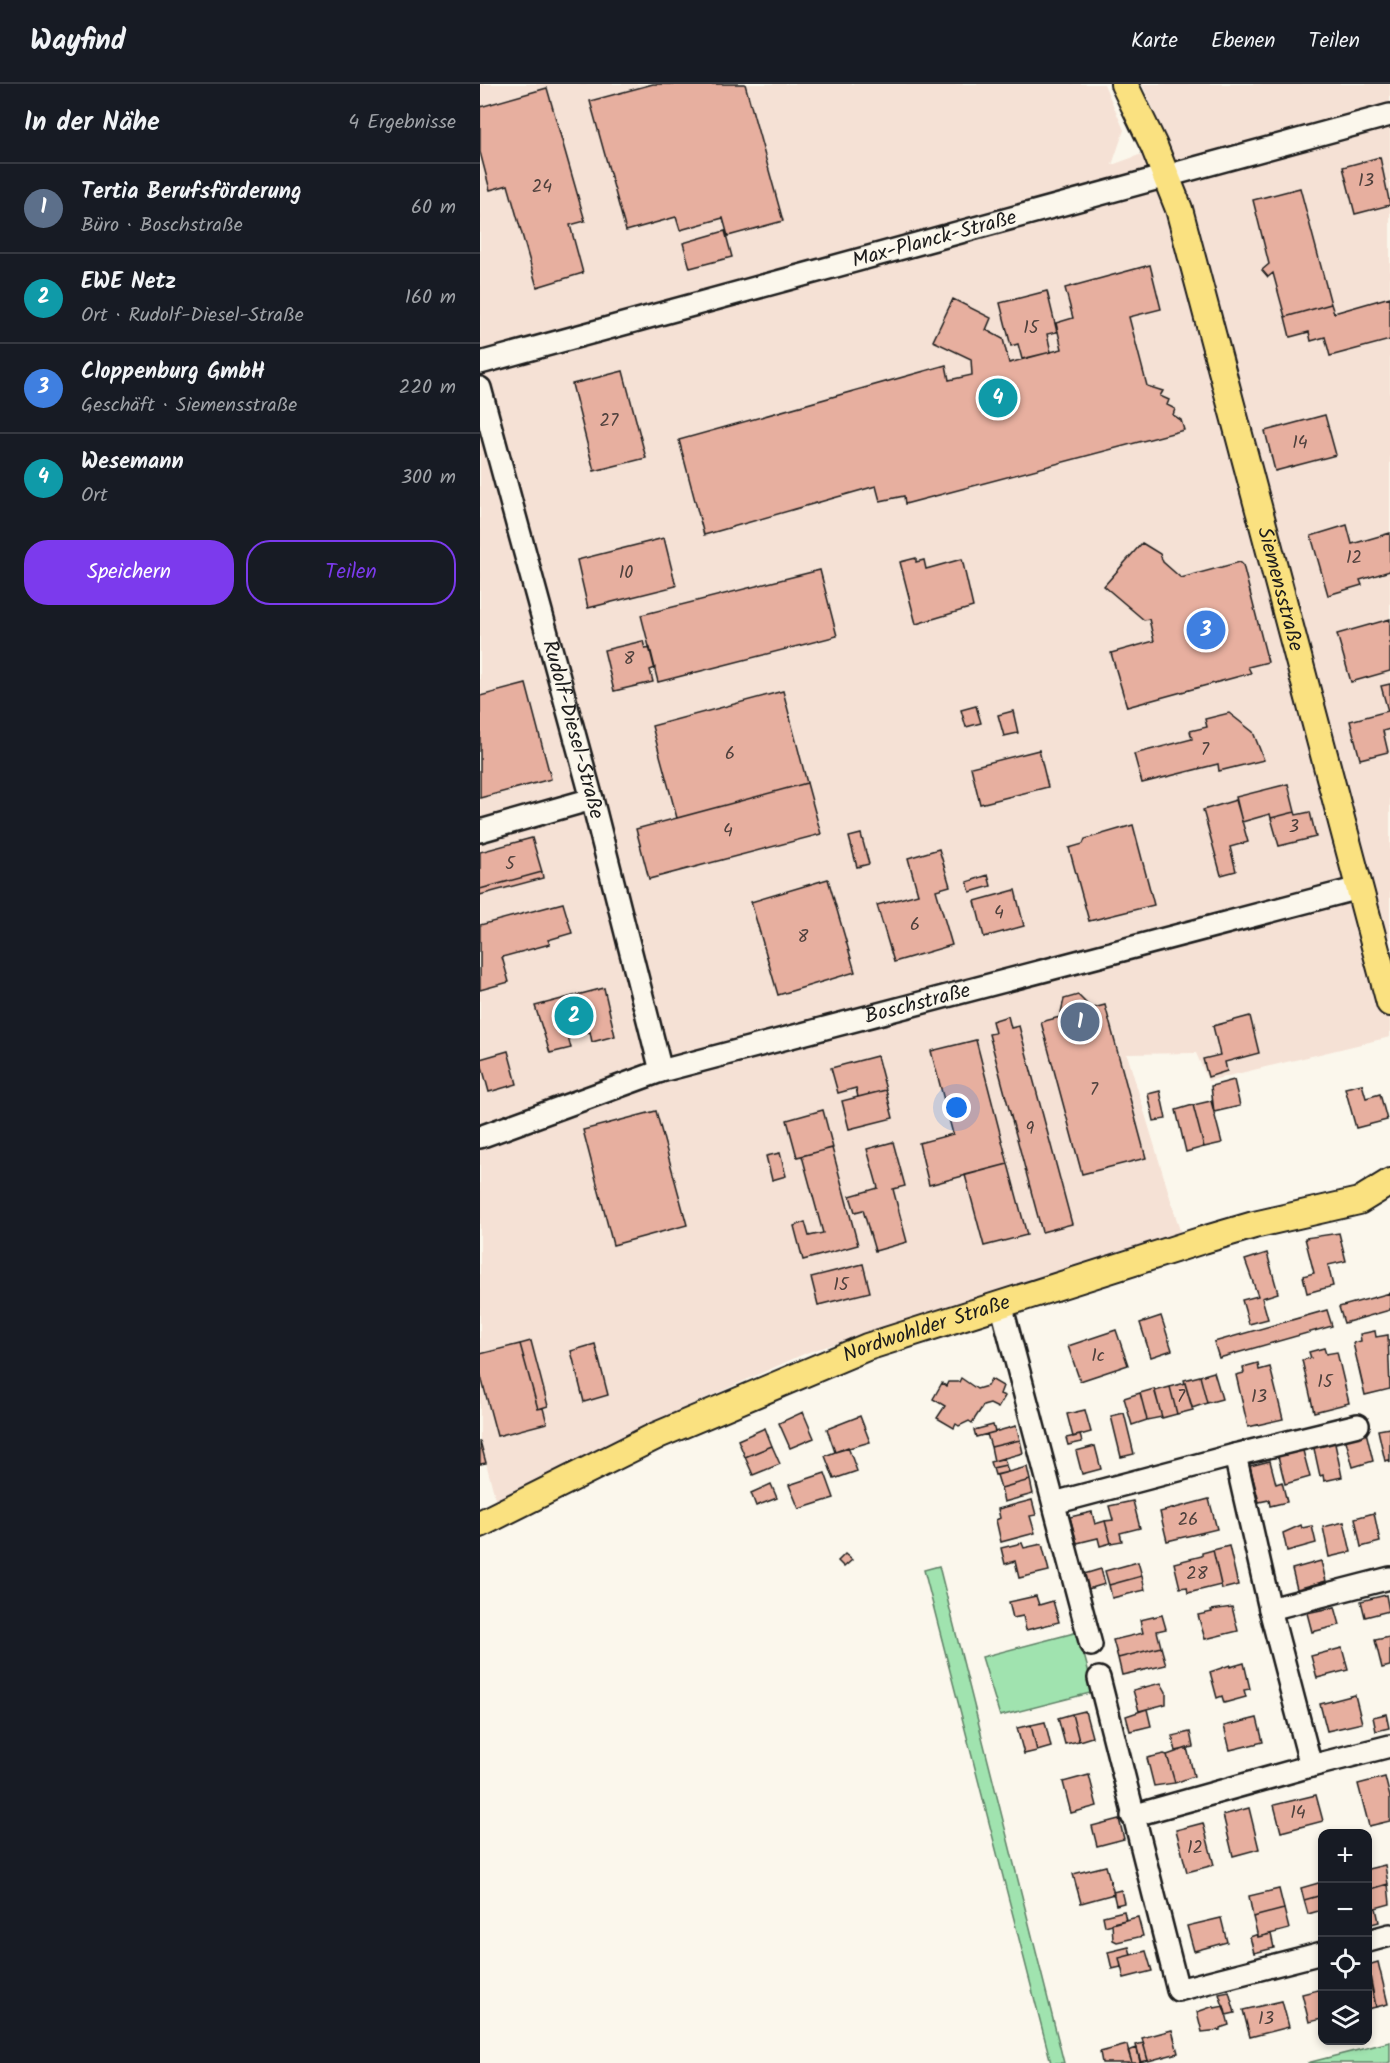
<!DOCTYPE html>
<html lang="de">
<head>
<meta charset="utf-8">
<style>
  :root { --surface:#171b24; --page:#242831; --text:#f1f3f6; --muted:#9ea1a6; --line:#363941; --accent:#7c3aed }
  body { margin:0; font-family:Kalam,sans-serif; background:var(--page); color:var(--text) }
  .controls { position:absolute; right:18px; bottom:18px; display:grid; overflow:hidden; border-radius:12px; box-shadow:0 3px 9px #0003 }
  .controls button { width:54px; height:54px; display:grid; place-items:center; padding:0; border:0; border-bottom:2px solid var(--line); background:var(--surface); color:var(--text); font:30px sans-serif }
  .you { position:absolute; left:477px; top:1024px; width:21px; height:21px; margin:-15px; border:4px solid #fff; border-radius:50%; background:#1a73e8; box-shadow:0 0 0 9px #1a73e833 }
  .badge { display:grid; place-items:center; width:39px; height:39px; border-radius:50%; background:var(--accent); color:#fff; font-size:20px; font-weight:700 }
  .pin { position:absolute; translate:-50% -50%; border:3px solid #fff; box-shadow:0 2px 6px #0006 }
  .list { margin:0; padding:0; list-style:none }
  h2 { display:flex; justify-content:space-between; align-items:center; height:78px; margin:0; padding:0 24px; font-size:26px }
  h2 small { font-size:20px; font-weight:400; color:var(--muted) }
  .list li { display:grid; grid-template-columns:39px 1fr auto; gap:18px; align-items:center; box-sizing:border-box; height:90px; padding:0 24px; border-top:2px solid var(--line) }
  .list b { display:block; font-size:22px; white-space:nowrap }
  .list p { margin:0; font-size:20px; white-space:nowrap; color:var(--muted) }
  .list em { font-size:20px; font-style:normal; color:var(--muted) }
  .actions { display:flex; gap:12px; padding:18px 24px }
  .actions a { flex:1; padding:14px 0; border:2px solid var(--accent); border-radius:24px; text-align:center; font-size:21px; color:var(--accent) }
  .actions .main { background:var(--accent); color:#fff }
  .icon { flex:none; width:33px; height:33px; fill:none; stroke:currentColor; stroke-width:2; stroke-linecap:round; stroke-linejoin:round }
  .map { position:relative; flex:none; width:910px; height:1979px; overflow:hidden }
  header { display:flex; align-items:center; gap:36px; box-sizing:border-box; height:84px; padding:0 30px; background:var(--surface); border-bottom:2px solid var(--line) }
  header strong { font-size:28px }
  nav { display:flex; gap:33px; margin-inline-start:auto; font-size:21px }
  main { display:flex }
  aside { flex:1; background:var(--surface) }
  .map>svg:first-child { display:block }
  .built { fill:#f5e1d5 }
  .green { fill:#a0e3af; stroke:#5e8066; stroke-width:1.5 }
  .building { fill:#e7af9f; stroke:#1c1c1c; stroke-width:1.5 }
  .lines { fill:none; stroke-linecap:round; stroke-linejoin:round }
  .minor-casing { stroke:#1c1c1c; stroke-width:26 }
  .major-casing { stroke:#1c1c1c; stroke-width:30 }
  .minor { stroke:#fbf7ec; stroke-width:21 }
  .major { stroke:#fae180; stroke-width:26 }
  .labels { text-anchor:middle; dominant-baseline:central; stroke-width:4.5; stroke-linejoin:round; paint-order:stroke }
  .number-label { font-size:18px; fill:#4f413d }
  .street-label { font-size:21px; fill:#1c1c1c; stroke:#fbf7ec }
</style>
</head>
<body>
<header>
<strong>Wayfind</strong>
<nav><a>Karte</a><a>Ebenen</a><a>Teilen</a></nav>
</header>
<main>
<aside>
<h2>In der Nähe<small>4 Ergebnisse</small></h2>
<ul class="list">
<li><span class="badge" style="background:#5c6f8a">1</span><div><b>Tertia Berufsförderung</b><p>Büro · Boschstraße</p></div><em>60 m</em></li>
<li><span class="badge" style="background:#0f9aa8">2</span><div><b>EWE Netz</b><p>Ort · Rudolf-Diesel-Straße</p></div><em>160 m</em></li>
<li><span class="badge" style="background:#3f7fe0">3</span><div><b>Cloppenburg GmbH</b><p>Geschäft · Siemensstraße</p></div><em>220 m</em></li>
<li><span class="badge" style="background:#0f9aa8">4</span><div><b>Wesemann</b><p>Ort</p></div><em>300 m</em></li>
</ul>
<div class="actions"><a class="main">Speichern</a><a>Teilen</a></div>
</aside>
<div class="map">
<svg width="910" height="1979" viewBox="0 0 910 1979">
  <rect width="100%" height="100%" fill="#fbf7ec"/>
  <filter id="ink" filterUnits="userSpaceOnUse"><feTurbulence type="fractalNoise" baseFrequency=".0167" numOctaves="2"/><feDisplacementMap in="SourceGraphic" scale="12" xChannelSelector="R" yChannelSelector="G"/><feConvolveMatrix kernelMatrix="1 2 1 2 8 2 1 2 1" color-interpolation-filters="sRGB"/></filter>
  <g filter="url(#ink)">
    <path class="built" d="M0,0H624L644,46L632,81L689,60L662,0H910V953L728,997L716,969L647,970L701,1150L326,1269L171,1339L16,1417L0,1356Z"/>
    <path class="green" d="M459,1482L584,1979H571L444,1486Z
      M598,1548L614,1608L520,1632L502,1573Z
      M910,1958V1978L907,1979H827Z"/>
    <path class="building" d="M173,0H265L303,137L248,152L243,134L200,146L196,133L146,147L110,17Z
      M67,4L105,137L90,141L103,189L57,203L28,101L10,106L0,68V23Z
      M900,73L910,121L875,130L863,83Z
      M820,104L851,220L805,233L793,189L788,193L782,186L789,180L773,116Z
      M245,147L252,173L210,184L203,159Z
      M670,181L681,225L649,233L667,302L683,307L680,312L689,316L687,321L695,325L693,331L701,336L704,346L425,420L424,412L400,417L396,402L224,451L199,356L466,281L469,296L492,291L491,275L453,257L473,215L511,234L506,246L523,255L529,279L582,265L576,239L593,234L585,204Z
      M567,207L577,248L567,250L571,268L542,275L538,260L531,262L520,219Z
      M910,213V256L850,272L845,253L831,257L829,248L810,253L805,233L851,220L854,229Z
      M143,287L166,374L114,387L92,300Z
      M845,331L856,371L795,387L785,347Z
      M867,441L872,460L910,449V487L880,496L882,501L848,511L831,452Z
      M184,454L196,502L108,524L97,476Z
      M662,459L680,470L683,478L701,494L760,478L763,481L788,578L768,583L771,589L647,623L631,569L674,557L669,535L664,536L624,502Z
      M436,474V478L444,476L446,485L482,475L493,523L436,540L420,478Z
      M340,486L357,552L178,598L161,531Z
      M910,535V587L871,598L857,550Z
      M163,557L165,565L170,564L175,584L170,586L173,598L134,607L124,566Z
      M46,600L71,695L0,714V612Z
      M910,600V645L903,647L908,668L880,675L870,637L908,627L901,602Z
      M303,607L327,699L197,734L172,642Z
      M496,622L501,639L486,643L481,626Z
      M533,627L538,649L524,652L518,631Z
      M749,629L773,648L784,676L739,687L738,680L662,699L654,670L712,655L710,647L727,643L725,635Z
      M559,666L568,703L500,720L491,683Z
      M327,699L341,750L169,795L156,745Z
      M808,700L815,728L791,734L790,730L762,738L756,713Z
      M756,716L768,758L750,763L756,787L741,791L723,726Z
      M815,728L816,731L830,728L836,753L799,762L791,734Z
      M653,741L674,821L609,837L589,764L603,760L605,755Z
      M381,750L389,780L377,783L369,753Z
      M52,754L62,788L0,805V768Z
      M459,765L470,802L456,806L472,861L414,878L397,821L438,810L428,774Z
      M62,788L63,794L0,811V805Z
      M508,791L511,802L490,808L487,798Z
      M348,795L375,888L298,911L271,818Z
      M535,806L544,842L504,853L495,817Z
      M83,819L92,849L68,856L70,860L22,873L29,898L0,906V841Z
      M124,904L135,952L112,958L110,948L88,953L91,964L70,969L55,922Z
      M598,911L612,925L580,933L584,915Z
      M625,921L666,1074L602,1090L561,938Z
      M528,932L531,944L539,942L592,1140L562,1148L509,950L515,949L512,937Z
      M770,932L779,969L745,978L747,987L728,993L723,975L740,971L733,942Z
      M496,956L528,1080L449,1101L439,1059L473,1050L451,967Z
      M28,967L37,1000L9,1008L0,975Z
      M397,972L406,1006L378,1013L376,1004L358,1009L351,984Z
      M754,996L760,1022L734,1028L731,1002Z
      M882,1000L886,1014L900,1010L907,1036L876,1044L865,1004Z
      M406,1006L413,1034L369,1045L362,1017Z
      M680,1007L686,1035L674,1037L668,1010Z
      M731,1017L742,1059L724,1063L713,1021Z
      M713,1021L724,1063L706,1068L696,1026Z
      M343,1026L353,1064L317,1073L307,1036Z
      M176,1027L207,1141L133,1161L103,1046Z
      M413,1058L425,1102L413,1105L427,1158L395,1167L383,1126L375,1128L370,1112L398,1104L387,1065Z
      M352,1064L378,1161L323,1176L314,1142L325,1138L329,1152L343,1149L322,1072Z
      M300,1069L306,1092L292,1096L286,1072Z
      M528,1080L547,1151L504,1162L485,1091Z
      M859,1149L866,1177L848,1181L853,1202L827,1209L823,1192L834,1189L825,1154Z
      M787,1169L798,1209L782,1214L788,1235L769,1240L762,1216L778,1212L765,1176Z
      M383,1180L390,1208L338,1221L331,1193Z
      M910,1209V1226L864,1239L859,1223Z
      M847,1226L852,1242L739,1274L734,1258Z
      M681,1232L692,1266L671,1273L660,1239Z
      M636,1246L648,1281L600,1297L588,1262Z
      M895,1247L896,1253L908,1251L910,1305L885,1311L873,1259L881,1257L880,1250Z
      M51,1257L68,1322L58,1325L40,1260Z
      M40,1260L58,1325L63,1324L67,1339L17,1352L0,1289V1270Z
      M115,1260L128,1311L104,1318L91,1267Z
      M844,1264L846,1270L857,1268L869,1319L834,1328L822,1276L831,1274L829,1268Z
      M778,1279L779,1286L790,1283L803,1335L768,1343L756,1291L764,1289L763,1283Z
      M734,1288L742,1315L727,1319L720,1292Z
      M720,1292L727,1319L712,1324L704,1296Z
      M481,1294L497,1305L507,1302L511,1295L523,1302L520,1310L525,1312L518,1324L510,1320L503,1322L492,1339L489,1337L479,1342L476,1340L474,1344L457,1334L465,1322L453,1315L462,1299L466,1302L468,1298H479Z
      M705,1299L713,1326L697,1330L690,1303Z
      M690,1303L697,1330L682,1334L675,1307Z
      M674,1305L682,1333L667,1336L660,1309Z
      M660,1309L667,1336L652,1341L644,1314Z
      M605,1326L611,1348L593,1353L587,1330Z
      M323,1328L334,1354L310,1364L299,1339Z
      M644,1329L654,1370L641,1373L631,1332Z
      M380,1332L390,1358L355,1368L347,1345Z
      M513,1341L515,1348L496,1353L494,1346Z
      M536,1342L540,1356L511,1363L507,1350Z
      M285,1344L292,1362L265,1373L258,1356Z
      M910,1344V1379L909,1376L905,1377L898,1346Z
      M886,1348L893,1377L873,1383L865,1353Z
      M600,1351L602,1358L588,1361L586,1354Z
      M854,1355L862,1393L844,1397L843,1391L840,1392L833,1360Z
      M540,1356L543,1369L514,1377L511,1363Z
      M0,1357L6,1379L0,1380Z
      M292,1362L300,1380L273,1391L265,1373Z
      M615,1362L621,1385L602,1390L596,1367Z
      M368,1363L377,1387L354,1395L345,1372Z
      M822,1363L830,1393L805,1400L798,1372Z
      M524,1374L526,1381L512,1384L510,1378Z
      M790,1377L796,1400L802,1398L807,1418L790,1422L789,1416L779,1418L770,1382Z
      M526,1381L528,1388L515,1391L513,1384Z
      M547,1383L550,1396L521,1404L517,1391Z
      M345,1389L354,1414L319,1425L309,1401Z
      M550,1396L553,1410L524,1418L521,1404Z
      M291,1400L297,1414L276,1422L271,1409Z
      M729,1415L737,1445L687,1457L680,1428Z
      M552,1416L556,1431L550,1432L555,1449L521,1458L516,1436L520,1434L518,1425Z
      M653,1417L660,1444L640,1449L642,1457L631,1459L625,1437L633,1436L629,1422Z
      M612,1428L615,1440L625,1437L631,1459L620,1462L618,1454L597,1459L590,1433Z
      M894,1429L900,1458L881,1463L875,1434Z
      M864,1438L871,1468L849,1473L843,1443Z
      M821,1441L822,1444L832,1442L836,1459L807,1467L803,1449Z
      M542,1459L544,1464L562,1460L569,1487L539,1494L535,1477L525,1480L521,1464Z
      M749,1462L758,1501L742,1505L733,1466Z
      M733,1466L741,1501L708,1509L707,1503L700,1504L694,1479L722,1472V1469Z
      M365,1470L372,1476L364,1483L358,1477Z
      M841,1477L846,1497L817,1505L812,1485Z
      M658,1478L662,1492L629,1501L625,1487Z
      M621,1485L625,1500L608,1505L604,1490Z
      M662,1492L665,1506L632,1514L629,1501Z
      M906,1511L909,1527L885,1533L881,1517Z
      M556,1512L559,1521L573,1517L579,1538L546,1546L543,1532L533,1534L529,1518Z
      M752,1523L758,1547L725,1555L718,1531L732,1528L731,1526Z
      M855,1523L860,1541L832,1548L827,1529Z
      M682,1531L686,1545L677,1547L681,1563L638,1574L633,1556L663,1549L660,1536Z
      M910,1553V1582L902,1584L895,1556Z
      M681,1563L686,1581L642,1591L638,1574Z
      M862,1564L868,1586L837,1594L831,1572Z
      M764,1579L770,1605L764,1606L766,1613L744,1619L742,1612L737,1614L730,1588L750,1581V1583Z
      M681,1599L686,1608V1620L659,1627L653,1606Z
      M875,1611L882,1639L847,1647L840,1620Z
      M667,1625L671,1642L650,1647L646,1632Z
      M605,1627L612,1653L599,1657L592,1630Z
      M592,1630L599,1657L585,1660L578,1634Z
      M906,1630L909,1644L896,1647L893,1633Z
      M777,1634L783,1658L750,1666L744,1642Z
      M565,1638L571,1663L557,1667L551,1641Z
      M551,1641L557,1667L544,1670L537,1644Z
      M710,1648L713,1663L696,1667L692,1652Z
      M707,1664L714,1692L695,1699L687,1671Z
      M684,1670L687,1671L695,1699L674,1702L667,1674Z
      M609,1691L617,1722L591,1729L583,1698Z
      M905,1693L910,1713V1737L889,1742L878,1700Z
      M836,1711L843,1737L801,1748L794,1721Z
      M769,1724L779,1765L753,1772L743,1731Z
      M639,1735L644,1755L617,1762L612,1742Z
      M723,1739L734,1781L707,1788L696,1746Z
      M905,1781L908,1800L888,1806V1785Z
      M626,1782L634,1810L601,1819L593,1790Z
      M842,1798V1811L824,1816L821,1804Z
      M908,1800L910,1820L888,1826V1806Z
      M799,1805L804,1825L773,1833L769,1812Z
      M641,1806L644,1819L636,1821L633,1808Z
      M842,1811V1826L828,1830L824,1816Z
      M896,1824L899,1838L888,1841V1825Z
      M804,1825L809,1845L778,1853L773,1833Z
      M644,1827L646,1836L625,1842L623,1832Z
      M658,1833L663,1852L637,1858L633,1856L632,1839Z
      M741,1834L747,1858L714,1867L707,1842Z
      M778,1850V1853L791,1850L794,1864L774,1869L770,1853Z
      M649,1863L651,1871L639,1874L641,1883L632,1885L628,1868Z
      M666,1867L672,1887L644,1894L639,1874Z
      M898,1878L908,1920L896,1923L888,1881Z
      M888,1891L896,1923L888,1925Z
      M842,1905V1935L829,1938L822,1910Z
      M749,1908L755,1929L746,1931L739,1910Z
      M802,1917L809,1943L770,1953L763,1926Z
      M734,1922V1924L744,1922L749,1941L740,1944V1946L722,1948L717,1928Z
      M692,1946L698,1969L668,1977L662,1954Z
      M663,1959L668,1976L660,1978L656,1961Z
      M647,1961L652,1979H622L620,1968Z
      M657,1964L661,1979H652L648,1967Z"/>
    <g class="lines">
      <defs>
        <g id="minor">
          <path id="s1" d="M0,279L910,31"/>
          <path id="s2" d="M0,304L112,715L181,987"/>
          <path d="M0,747L112,715"/>
          <path id="s3" d="M0,1053L181,987L879,804"/>
          <path d="M521,1220L611,1561"/>
          <path d="M755,1371L878,1341"/>
          <path d="M574,1419L755,1371L790,1525L831,1682L910,1662"/>
          <path d="M790,1525L910,1494"/>
          <path d="M619,1594L698,1906L842,1869"/>
          <path d="M652,1732L831,1682"/>
          <path d="M888,1857L910,1851"/>
        </g>
        <g id="major">
          <path id="s4" d="M644,0L674,62L699,125L910,919"/>
          <path id="s5" d="M0,1440L178,1351L387,1263L723,1156L774,1141L879,1117L910,1098"/>
        </g>
      </defs>
      <use href="#minor" class="minor-casing"/>
      <use href="#major" class="major-casing"/>
      <use href="#minor" class="minor"/>
      <use href="#major" class="major"/>
    </g>
  </g>
  <g class="labels">
    <g class="number-label">
      <text x="886" y="97">13</text>
      <text x="62" y="103">24</text>
      <text x="551" y="244">15</text>
      <text x="129" y="337">27</text>
      <text x="820" y="359">14</text>
      <text x="874" y="474">12</text>
      <text x="146" y="489">10</text>
      <text x="149" y="575">8</text>
      <text x="725" y="666">7</text>
      <text x="250" y="670">6</text>
      <text x="814" y="743">3</text>
      <text x="248" y="747">4</text>
      <text x="30" y="780">5</text>
      <text x="519" y="829">4</text>
      <text x="435" y="841">6</text>
      <text x="323" y="853">8</text>
      <text x="614" y="1006">7</text>
      <text x="550" y="1045">9</text>
      <text x="361" y="1201">15</text>
      <text x="618" y="1272">1c</text>
      <text x="845" y="1298">15</text>
      <text x="701" y="1313">7</text>
      <text x="779" y="1313">13</text>
      <text x="708" y="1436">26</text>
      <text x="717" y="1490">28</text>
      <text x="818" y="1729">14</text>
      <text x="715" y="1764">12</text>
      <text x="786" y="1935">13</text>
    </g>
    <g class="street-label">
      <text stroke="none"><textPath href="#s1" startOffset="471">Max-Planck-Straße</textPath></text>
      <text stroke="none"><textPath href="#s4" startOffset="530">Siemensstraße</textPath></text>
      <text stroke="none"><textPath href="#s2" startOffset="354">Rudolf-Diesel-Straße</textPath></text>
      <text stroke="none"><textPath href="#s3" startOffset="458">Boschstraße</textPath></text>
      <text stroke="none"><textPath href="#s5" startOffset="488">Nordwohlder Straße</textPath></text>
    </g>
  </g>
</svg>
<div class="controls">
<button>+</button>
<button>−</button>
<button><svg class="icon" aria-label="locate" viewBox="0 0 24 24"><circle cx="12" cy="12" r="6"/><path d="M12 2v4M12 18v4M2 12h4M18 12h4"/></svg></button>
<button><svg class="icon" aria-label="layers" viewBox="0 0 24 24"><path d="M12 4l9 5-9 5-9-5zM3 14l9 5 9-5"/></svg></button>
</div>
<div class="you"></div>
<div class="pin badge" style="left:600px;top:938px;background:#5c6f8a">1</div>
<div class="pin badge" style="left:94px;top:932px;background:#0f9aa8">2</div>
<div class="pin badge" style="left:726px;top:546px;background:#3f7fe0">3</div>
<div class="pin badge" style="left:518px;top:314px;background:#0f9aa8">4</div>
</div>
</main>
</body>
</html>
